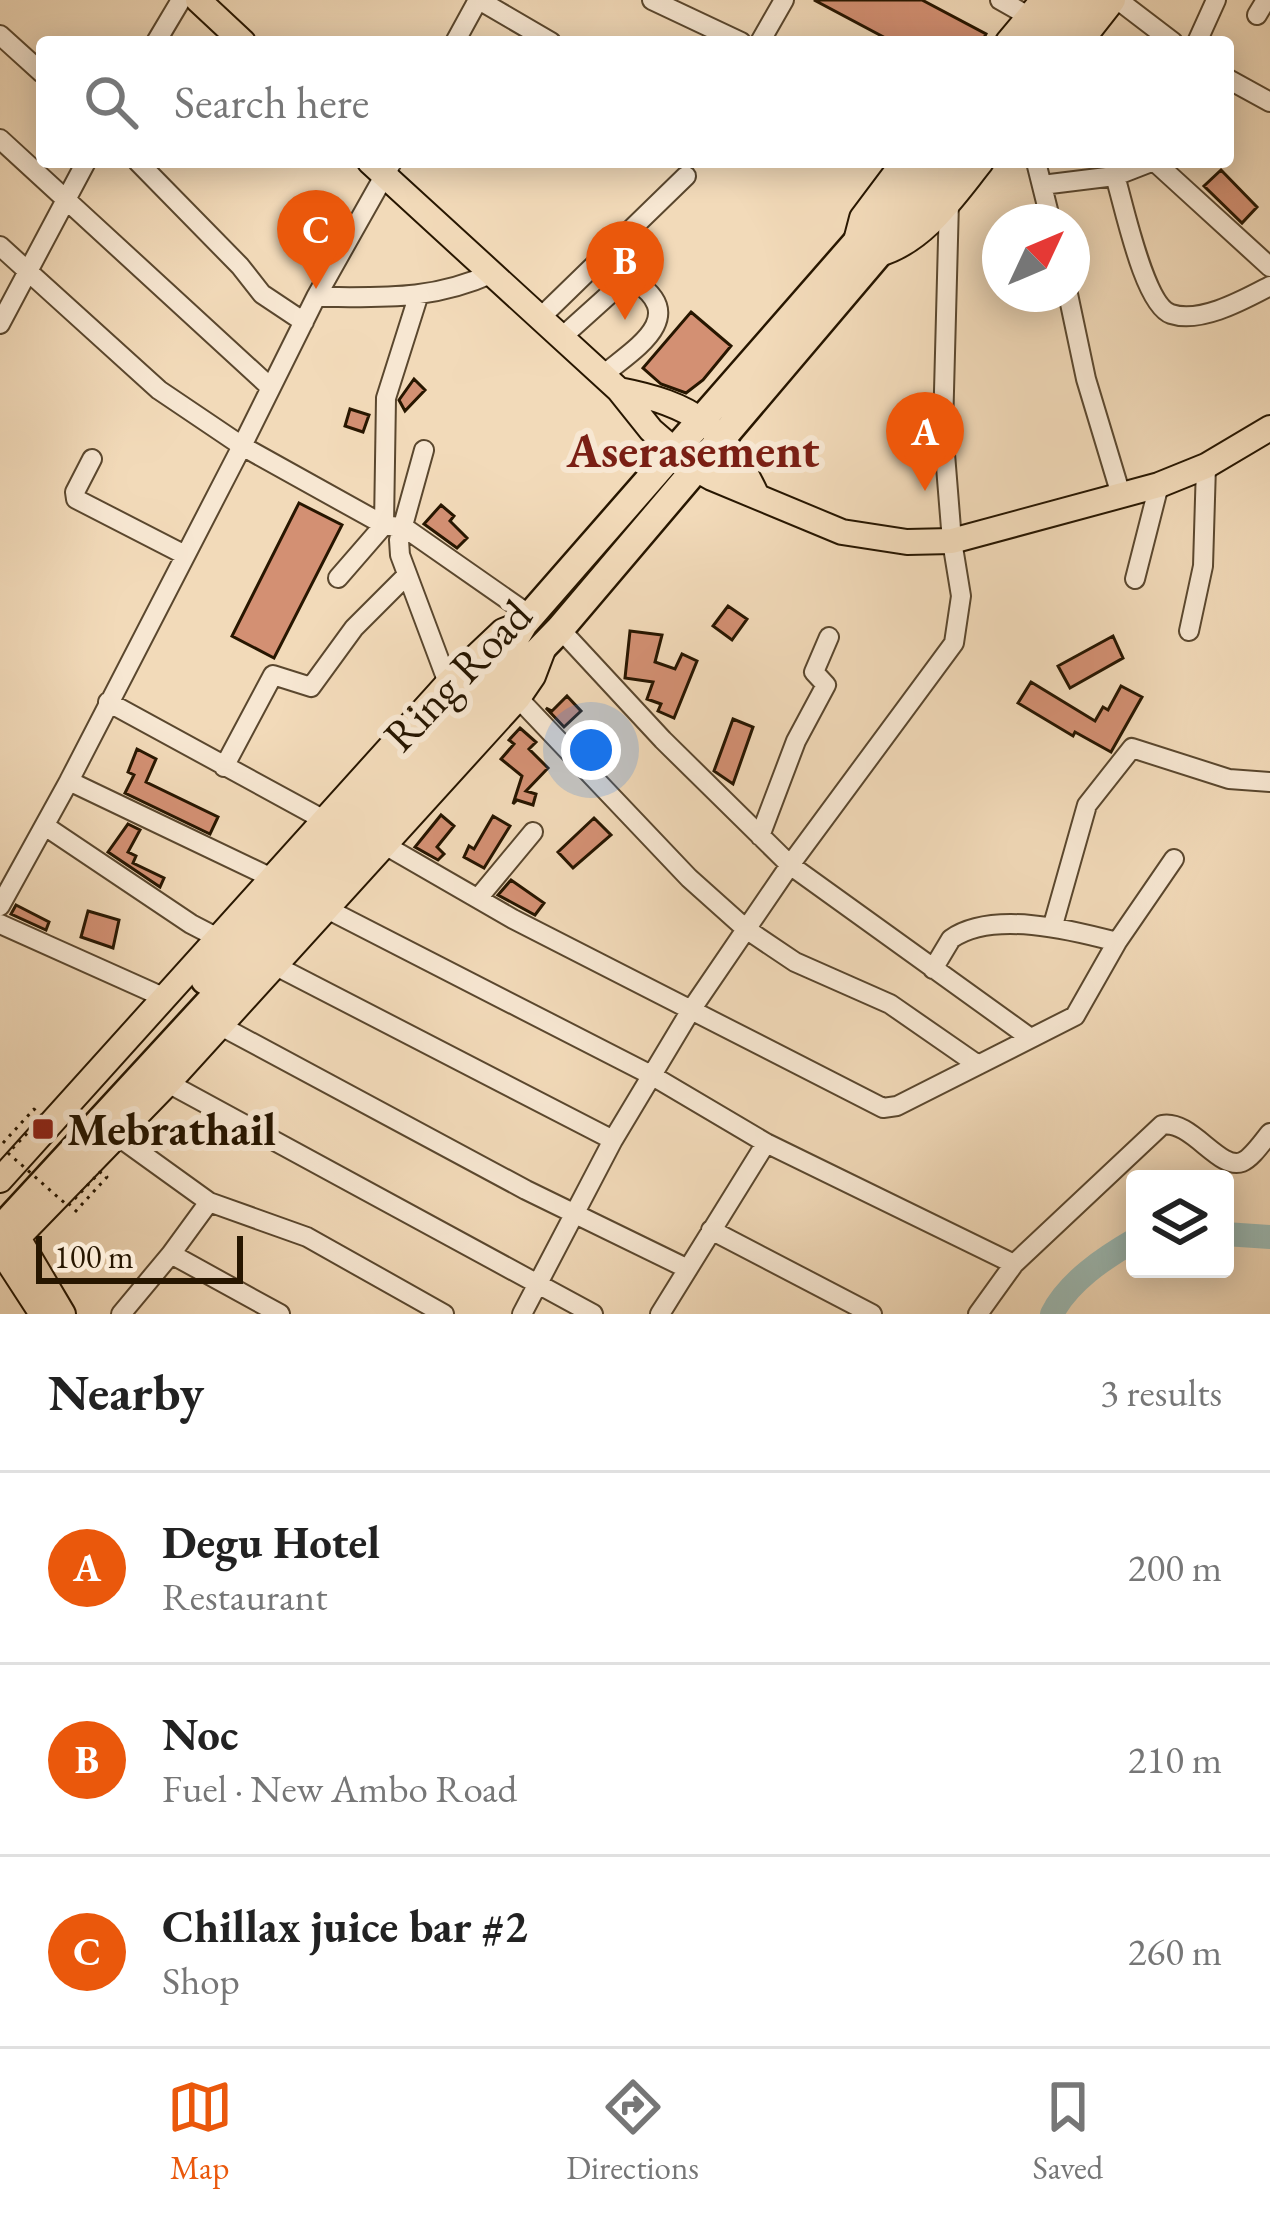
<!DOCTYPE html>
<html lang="en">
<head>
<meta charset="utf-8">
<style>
  :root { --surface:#fff; --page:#f6f6f6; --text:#222; --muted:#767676; --line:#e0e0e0; --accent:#ea580c }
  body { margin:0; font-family:"EB Garamond",serif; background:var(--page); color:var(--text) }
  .controls { position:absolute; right:36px; bottom:36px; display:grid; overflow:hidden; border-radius:12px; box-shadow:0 6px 30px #0003 }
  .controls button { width:108px; height:108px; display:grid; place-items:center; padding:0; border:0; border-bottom:3px solid var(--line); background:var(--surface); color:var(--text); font:60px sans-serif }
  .compass { position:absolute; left:982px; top:204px; width:108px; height:108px; border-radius:50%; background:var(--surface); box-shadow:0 6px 30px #0003; rotate:46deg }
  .scale { position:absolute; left:36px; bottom:30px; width:207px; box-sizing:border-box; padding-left:12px; border:6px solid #271600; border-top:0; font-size:33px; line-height:42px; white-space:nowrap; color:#271600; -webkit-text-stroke:9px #f7e7d2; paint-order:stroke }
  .you { position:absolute; left:591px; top:750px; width:42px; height:42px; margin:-30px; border:9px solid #fff; border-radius:50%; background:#1a73e8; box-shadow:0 0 0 18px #1a73e833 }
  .badge { display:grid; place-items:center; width:78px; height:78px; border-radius:50%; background:var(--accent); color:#fff; font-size:39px; font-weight:700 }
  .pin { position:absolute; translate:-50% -99px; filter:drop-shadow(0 3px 6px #0008) }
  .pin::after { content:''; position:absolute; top:63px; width:42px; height:36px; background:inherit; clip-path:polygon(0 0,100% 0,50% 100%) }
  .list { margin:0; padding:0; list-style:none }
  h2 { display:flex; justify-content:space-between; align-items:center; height:156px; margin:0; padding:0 48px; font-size:51px }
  h2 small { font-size:39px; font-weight:400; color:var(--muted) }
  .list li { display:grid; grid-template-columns:78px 1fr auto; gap:36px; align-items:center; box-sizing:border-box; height:192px; padding:0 48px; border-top:3px solid var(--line) }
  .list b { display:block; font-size:45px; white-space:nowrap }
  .list p { margin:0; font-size:39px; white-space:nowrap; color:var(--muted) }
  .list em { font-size:39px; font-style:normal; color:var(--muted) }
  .icon { flex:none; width:66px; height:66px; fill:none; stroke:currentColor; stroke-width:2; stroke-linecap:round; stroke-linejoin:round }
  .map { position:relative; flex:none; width:1270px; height:1314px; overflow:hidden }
  .search { position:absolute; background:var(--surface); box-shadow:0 6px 30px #0003; left:36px; right:36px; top:36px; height:132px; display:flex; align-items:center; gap:30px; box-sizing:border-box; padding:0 42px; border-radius:12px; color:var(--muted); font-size:45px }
  .sheet { height:732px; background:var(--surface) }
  nav { display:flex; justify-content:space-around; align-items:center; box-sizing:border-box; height:168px; border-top:3px solid var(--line); background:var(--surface); font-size:33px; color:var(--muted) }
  nav a { display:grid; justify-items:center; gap:6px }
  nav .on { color:var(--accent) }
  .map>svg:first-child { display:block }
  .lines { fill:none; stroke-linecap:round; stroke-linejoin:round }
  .river { stroke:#9cbab4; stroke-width:24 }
  .building { fill:#d39073; stroke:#271600; stroke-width:3 }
  .minor-casing { stroke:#5a472e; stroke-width:22 }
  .major-casing { stroke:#271600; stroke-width:28 }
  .highway-casing { stroke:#271600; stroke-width:32 }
  .minor { stroke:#f7e7d2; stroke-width:18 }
  .major { stroke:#f2dab9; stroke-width:24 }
  .highway { stroke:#f2dab9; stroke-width:27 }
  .path-bridge { stroke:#271600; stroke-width:3; stroke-dasharray:3 6; stroke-linecap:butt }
  .poi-dot { fill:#8f2418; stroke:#f7e7d2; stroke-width:4.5 }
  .labels { text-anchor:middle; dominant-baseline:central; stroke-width:12; stroke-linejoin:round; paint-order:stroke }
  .street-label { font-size:45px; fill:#271600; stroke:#f7e7d2 }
  .poi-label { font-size:45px; font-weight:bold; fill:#271600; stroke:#f7e7d2; text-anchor:start }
  .neighbourhood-label { font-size:48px; font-weight:bold; fill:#7a1f14; stroke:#f7e7d2 }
</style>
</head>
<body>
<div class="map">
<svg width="1270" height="1314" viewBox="0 0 1270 1314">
  <rect width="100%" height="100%" fill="#f2dab9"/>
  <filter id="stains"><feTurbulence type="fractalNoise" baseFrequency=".00167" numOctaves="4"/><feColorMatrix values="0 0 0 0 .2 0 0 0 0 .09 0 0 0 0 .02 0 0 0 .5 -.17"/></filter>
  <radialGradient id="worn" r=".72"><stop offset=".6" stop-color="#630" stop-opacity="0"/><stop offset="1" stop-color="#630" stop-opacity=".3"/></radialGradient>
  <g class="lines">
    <path class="river" d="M1225,1234L1270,1237
      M1052,1314C1068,1282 1104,1258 1135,1240"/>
  </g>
  <path class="building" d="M814,0H922L986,34L982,42H893Z
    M1221,170L1257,207L1242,223L1204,186Z
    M691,312L731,346L703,380L686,393L661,384L643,368Z
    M414,379L425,390L405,411L399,400Z
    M350,409L369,415L363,432L345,426Z
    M299,503L342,525L274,658L232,636Z
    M441,505L454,516L450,521L467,538L457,548L424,524Z
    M728,606L747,619L732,640L713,626Z
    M630,631L662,635L655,662L675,669L682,654L697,661L674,718L658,711L661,704L647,699L653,682L625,678Z
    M1113,636L1123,658L1070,688L1058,666Z
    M1031,682L1095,721L1103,707L1108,710L1121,686L1142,697L1111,752L1075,732L1073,736L1018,703Z
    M567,696L581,711L564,727L546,708L552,711Z
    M733,719L753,727L733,784L714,771Z
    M520,728L536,742L529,749L548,768L526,791L536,794L533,805L517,800L513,804L522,776L501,759L514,744L509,740Z
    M137,749L156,759L146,782L218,817L210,834L125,793L134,775L128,772Z
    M441,815L454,826L437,847L444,854L438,860L415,847Z
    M493,816L510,826L484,868L464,857L469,846L474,849Z
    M594,818L611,835L573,868L558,852Z
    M128,824L140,830L128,852L136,856L133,863L164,878L160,887L108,852Z
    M511,880L544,903L535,915L498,895Z
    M16,905L49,922L46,930L11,914Z
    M88,911L119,920L113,948L81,937Z"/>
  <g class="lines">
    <defs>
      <path id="minor" d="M479,0L551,42
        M652,0L741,42
        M1000,0L1030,17
        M1118,0L1173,42
        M1257,15L1266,0
        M0,35L42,73
        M156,42L181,0
        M455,42L478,0
        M760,42L784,0
        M1197,42L1216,0
        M1228,79L1270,102
        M0,139L270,387
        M138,162L240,266L262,294L304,322
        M392,162L316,297L242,446L384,525L405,528L531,616
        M1036,162L1051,222
        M1151,162L1115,176C1124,205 1144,305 1171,314C1201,324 1245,299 1270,286
        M1155,162L1270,267
        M1042,185L1115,176
        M0,246L159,390L242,446L69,781L0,906
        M1068,294L1086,379L1121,495
        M316,297C383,297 431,301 493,273
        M541,317L686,176
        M0,324L86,162
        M562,337L612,292L636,282C689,318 634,349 603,375
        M424,450L399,540L400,555L448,683
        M92,459L75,492L76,499L185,555
        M338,578L384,525L386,398L418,297
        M1135,579L1159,485
        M560,629L663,740L790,865L1029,1037
        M1189,631L1203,566L1206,466
        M518,698L689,878L746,929L795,962L890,1004L978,1065
        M108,702L326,821
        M224,767L273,675L311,687L354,628L406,576
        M69,781L274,879
        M45,826L191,924L218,938
        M760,836L796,741L826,685L814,672L829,637
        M383,844L513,919L883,1108L897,1106L1075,1016L1117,942L1174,859
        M479,897L533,832
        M325,908L651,1075L766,1143L1014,1264
        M0,924L163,997
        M1053,925L1087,805L1132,748L1229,779L1270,782
        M274,965L613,1140
        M933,969L951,939C992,910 1072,930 1117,942
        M219,1025L526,1190L688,1269
        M168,1083L593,1314
        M116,1135L209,1202L307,1237L444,1314
        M711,1230L872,1314
        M171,1254L209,1202
        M121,1314L171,1254L280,1314
        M522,1314L613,1140L691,1010L790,865L954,643L961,596L952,541L943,429L949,202
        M660,1314L766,1143
        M978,1314L1014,1264L1162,1125C1191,1119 1219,1171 1242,1162C1252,1158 1263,1141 1270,1133"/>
      <path id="major" d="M198,0L243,42
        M1008,42L1043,0
        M1080,42L1113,0
        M370,162L619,390L651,430L696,469L712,478L842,532L907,542L952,541L1159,485L1206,466L1270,428
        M856,241L862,218L904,162
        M879,254C924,241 953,197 981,162
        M619,390C692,404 724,426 756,494
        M0,1180L448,683L503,631L524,623
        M18,1238L63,1314
        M3,1254L42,1314
        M0,1256L168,1083L518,698L533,676L544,647"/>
      <path id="highway" d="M1030,42L1066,0
        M1056,42L1091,0
        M205,980L511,645L524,623L927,162
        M0,1230L428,765L560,629L956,162"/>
    </defs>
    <use href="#minor" class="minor-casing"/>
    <use href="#major" class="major-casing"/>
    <use href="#highway" class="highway-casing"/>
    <use href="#minor" class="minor"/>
    <use href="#major" class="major"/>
    <use href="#highway" class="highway"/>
    <path class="path-bridge" d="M3,1143L34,1109L43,1117L8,1153L68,1206L100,1172L107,1177L74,1213"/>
  </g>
  <rect class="poi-dot" x="31" y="1117" width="24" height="24" rx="6"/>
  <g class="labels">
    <g class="street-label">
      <text transform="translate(457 675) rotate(-46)">Ring Road</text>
    </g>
    <g class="poi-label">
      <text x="67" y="1129">Mebrathail</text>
    </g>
    <g class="neighbourhood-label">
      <text x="693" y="450">Aserasement</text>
    </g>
  </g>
  <rect width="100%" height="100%" filter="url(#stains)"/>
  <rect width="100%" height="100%" fill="url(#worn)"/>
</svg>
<div class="controls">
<button><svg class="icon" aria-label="layers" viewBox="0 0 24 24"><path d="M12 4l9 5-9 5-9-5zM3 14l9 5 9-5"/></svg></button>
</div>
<svg class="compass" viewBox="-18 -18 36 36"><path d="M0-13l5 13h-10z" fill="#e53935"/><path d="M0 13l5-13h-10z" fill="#767676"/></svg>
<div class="scale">100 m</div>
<div class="you"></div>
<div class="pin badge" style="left:925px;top:491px">A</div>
<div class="pin badge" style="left:625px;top:320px">B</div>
<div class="pin badge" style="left:316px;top:289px">C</div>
<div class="search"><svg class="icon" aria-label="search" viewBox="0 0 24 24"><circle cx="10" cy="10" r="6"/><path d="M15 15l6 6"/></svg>Search here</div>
</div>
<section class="sheet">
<h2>Nearby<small>3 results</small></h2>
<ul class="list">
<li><span class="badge">A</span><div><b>Degu Hotel</b><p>Restaurant</p></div><em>200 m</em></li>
<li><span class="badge">B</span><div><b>Noc</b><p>Fuel · New Ambo Road</p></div><em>210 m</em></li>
<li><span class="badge">C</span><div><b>Chillax juice bar #2</b><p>Shop</p></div><em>260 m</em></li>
</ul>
</section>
<nav>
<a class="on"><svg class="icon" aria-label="map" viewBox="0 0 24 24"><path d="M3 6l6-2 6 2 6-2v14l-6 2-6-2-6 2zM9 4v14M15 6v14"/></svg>Map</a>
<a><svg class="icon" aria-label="directions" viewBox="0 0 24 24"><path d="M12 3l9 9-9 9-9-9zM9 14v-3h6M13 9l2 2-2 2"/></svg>Directions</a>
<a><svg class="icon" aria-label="saved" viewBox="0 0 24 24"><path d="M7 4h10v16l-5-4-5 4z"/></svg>Saved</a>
</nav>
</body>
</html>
